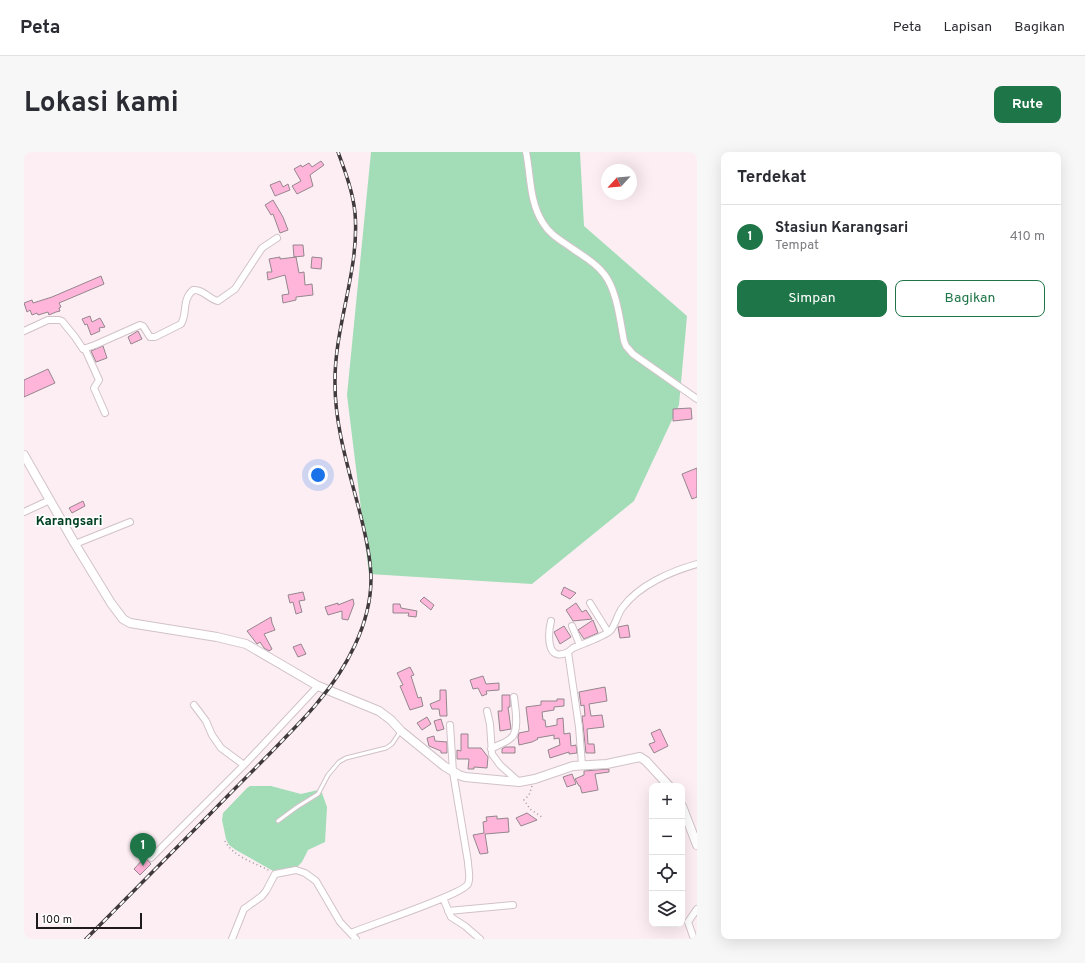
<!DOCTYPE html>
<html lang="id">
<head>
<meta charset="utf-8">
<style>
  :root { --surface:#fff; --page:#f7f7f7; --text:#2b2b33; --muted:#7c7c81; --line:#e1e1e2; --accent:#1e7548 }
  body { margin:0; font-family:Overpass,sans-serif; background:var(--page); color:var(--text) }
  .controls { position:absolute; right:12px; bottom:12px; display:grid; overflow:hidden; border-radius:8px; box-shadow:0 4px 16px #0002 }
  .controls button { width:36px; height:36px; display:grid; place-items:center; padding:0; border:0; border-bottom:1px solid var(--line); background:var(--surface); color:var(--text); font:20px sans-serif }
  .compass { position:absolute; left:577px; top:12px; width:36px; height:36px; border-radius:50%; background:var(--surface); box-shadow:0 4px 16px #0002; rotate:244deg }
  .scale { position:absolute; left:12px; bottom:10px; width:106px; box-sizing:border-box; padding-left:4px; border:2px solid #1e191b; border-top:0; font-size:11px; line-height:14px; white-space:nowrap; color:#1e191b; -webkit-text-stroke:3px #fff; paint-order:stroke }
  .you { position:absolute; left:294px; top:323px; width:14px; height:14px; margin:-10px; border:3px solid #fff; border-radius:50%; background:#1a73e8; box-shadow:0 0 0 6px #1a73e833 }
  .badge { display:grid; place-items:center; width:26px; height:26px; border-radius:50%; background:var(--accent); color:#fff; font-size:13px; font-weight:700 }
  .pin { position:absolute; translate:-50% -33px; filter:drop-shadow(0 1px 2px #0008) }
  .pin::after { content:''; position:absolute; top:21px; width:14px; height:12px; background:inherit; clip-path:polygon(0 0,100% 0,50% 100%) }
  .list { margin:0; padding:0; list-style:none }
  h2 { display:flex; justify-content:space-between; align-items:center; height:52px; margin:0; padding:0 16px; font-size:17px }
  h2 small { font-size:13px; font-weight:400; color:var(--muted) }
  .list li { display:grid; grid-template-columns:26px 1fr auto; gap:12px; align-items:center; box-sizing:border-box; height:64px; padding:0 16px; border-top:1px solid var(--line) }
  .list b { display:block; font-size:15px; white-space:nowrap }
  .list p { margin:0; font-size:13px; white-space:nowrap; color:var(--muted) }
  .list em { font-size:13px; font-style:normal; color:var(--muted) }
  .actions { display:flex; gap:8px; padding:12px 16px }
  .actions a { flex:1; padding:9px 0; border:1px solid var(--accent); border-radius:8px; text-align:center; font-size:14px; color:var(--accent) }
  .actions .main { background:var(--accent); color:#fff }
  .icon { flex:none; width:22px; height:22px; fill:none; stroke:currentColor; stroke-width:2; stroke-linecap:round; stroke-linejoin:round }
  .map { position:relative; flex:none; width:673px; height:787px; overflow:hidden; border-radius:8px }
  header { display:flex; align-items:center; gap:24px; box-sizing:border-box; height:56px; padding:0 20px; background:var(--surface); border-bottom:1px solid var(--line) }
  header strong { font-size:19px }
  nav { display:flex; gap:22px; margin-inline-start:auto; font-size:14px }
  .intro { display:flex; align-items:center; justify-content:space-between; box-sizing:border-box; height:96px; padding:0 24px }
  h1 { margin:0; font-size:28px }
  .button { padding:10px 18px; border-radius:8px; background:var(--accent); color:#fff; font-size:14px; font-weight:700 }
  main { display:flex; gap:24px; padding:0 24px }
  aside { flex:1; background:var(--surface); border-radius:8px; box-shadow:0 4px 16px #0002 }
  .map>svg:first-child { display:block }
  .green { fill:#a3ddb7 }
  .building { fill:#ffb5d9; stroke:#94868d }
  .lines { fill:none; stroke-linecap:round; stroke-linejoin:round }
  .service-casing { stroke:#d1c2c9; stroke-width:5 }
  .minor-casing { stroke:#d1c2c9; stroke-width:8 }
  .tertiary-casing { stroke:#d1c2c9; stroke-width:10 }
  .path { stroke:#a0959a; stroke-width:1.5; stroke-dasharray:1 3; stroke-linecap:butt }
  .service { stroke:#fff; stroke-width:3 }
  .minor { stroke:#fff; stroke-width:6 }
  .tertiary { stroke:#fff; stroke-width:8 }
  .rail-casing { stroke:#403a3d; stroke-width:3.5 }
  .rail { stroke:#fff; stroke-width:2; stroke-dasharray:6; stroke-linecap:butt }
  .labels { text-anchor:middle; dominant-baseline:central; stroke-width:3.5; stroke-linejoin:round; paint-order:stroke }
  .quarter-label { font-size:13px; font-weight:bold; fill:#004022; stroke:#fff }
</style>
</head>
<body>
<header>
<strong>Peta</strong>
<nav><a>Peta</a><a>Lapisan</a><a>Bagikan</a></nav>
</header>
<div class="intro"><h1>Lokasi kami</h1><a class="button">Rute</a></div>
<main>
<div class="map">
<svg width="673" height="787" viewBox="0 0 673 787">
  <rect width="100%" height="100%" fill="#fdeef4"/>
  <path class="green" d="M347,0H556L560,74L663,164L655,253L610,349L508,432L345,422L323,243Z
    M226,634H247L277,642L294,638L298,641L303,655L301,690L284,698L278,710L272,716L251,720L212,698L205,693L202,687L198,668L199,661L223,636Z"/>
  <path class="building" d="M297,9L300,13L286,23L289,34L273,42L268,34L277,29L270,17L277,13L278,15L285,11L288,15Z
    M256,29L259,35L264,32L266,38L251,44L246,33Z
    M249,48L259,65L264,78L256,81L249,62L247,63L241,53Z
    M269,93H279L280,104L270,105Z
    M256,105V107L272,105L275,121L280,120L281,133L288,132L289,143L272,145V148L259,151L258,143L265,142L261,123L244,128L243,120H248L245,107Z
    M288,105L298,106L297,117L287,116Z
    M77,124L80,132L35,151L37,155L35,156L36,159L32,160L25,163L24,160L14,163L13,161L8,163L6,158L3,160L0,151L8,148L9,151L28,145Z
    M66,164L68,170L76,166L81,175L75,176L76,179L67,183L63,172L61,173L58,167Z
    M114,179L118,187L107,192L104,185Z
    M79,194L83,206L72,210L67,199Z
    M24,217L31,231L0,245V228Z
    M667,256L668,267L649,269V257Z
    M673,316V345L668,347L658,322Z
    M59,349L61,354L48,361L45,356Z
    M540,435L552,441L546,447L537,442Z
    M279,440L281,448L275,449L278,460L272,462L269,450L266,451L264,443Z
    M400,445L410,453L407,458L396,449Z
    M329,447L330,452L324,468L318,467V459L304,463L301,455L314,451V453Z
    M552,451L558,460L562,458L568,467L549,469L542,458Z
    M369,452H376L377,456L393,459L392,465L384,464L385,461H369Z
    M247,465L248,471L251,478L240,482L248,497L245,499L240,496L236,490L233,492L223,479Z
    M569,468L574,481L560,487L554,478Z
    M604,473L606,485L596,486L594,475Z
    M540,474L547,485L536,492L530,480Z
    M277,492L282,502L274,505L269,495Z
    M386,515L390,523L387,524L394,546L397,545L399,554L386,558L379,541L376,534L379,533L373,521Z
    M459,524L462,532L475,531V538L462,539L463,542L458,544L454,536L449,537L446,528Z
    M581,535L583,549L565,552L567,564L578,563L580,575L563,577L564,592H570L571,601H562L558,564H561L560,553L557,554L555,540Z
    M416,538H422L423,564H416L415,557H408L406,552L416,548Z
    M478,543H486V555H484L487,577L476,579L474,559H478Z
    M533,547H540V554L530,555V558L518,560L519,568H521L522,575L533,573V567L539,566L540,582L546,581L547,594L552,593L553,601L545,602V600L526,606L524,598L536,593L535,586L530,587V583L513,586L514,587L508,590L495,593L494,585L495,581L505,579L502,555L517,553V549H533Z
    M403,565L407,572L398,578L393,571Z
    M417,567L420,577L413,579L410,569Z
    M636,577L644,594L630,601L625,592L631,590L627,581Z
    M437,582H444V596H457L464,605L463,616L450,615V617H444L445,607H433V598L437,599Z
    M410,584L411,589L423,590V601H417V599L405,594L403,586Z
    M481,595H491V601H478V597Z
    M585,617V620L571,622L574,638L558,641L556,634H555L551,627L560,623V619Z
    M548,622L552,632L543,635L539,625Z
    M503,661L513,668L497,674L492,666Z
    M473,664V667L484,666L485,680L461,682L464,701L456,702L449,683L460,681L459,670L463,669L462,665Z
    M121,705L127,712L116,723L110,717Z"/>
  <g class="lines">
    <defs>
      <path id="service" d="M254,669L273,655L294,642L304,623L315,610L322,606L362,596L368,592L376,580"/>
      <path id="minor" d="M502,0C507,24 505,49 519,71C526,83 538,89 549,97C559,104 572,111 580,122C593,138 596,169 600,189L602,194L609,202L673,247
        M0,179L24,168H35L38,169L51,185L59,197L71,193L116,173L119,174L126,185H131L157,172C164,161 157,149 169,138C180,137 184,147 194,149L211,137L238,96L253,86
        M61,197L75,228L70,236L81,261
        M0,360L26,348
        M51,392L106,370
        M566,451L584,480
        M527,469C524,482 522,511 544,500
        M548,474L556,493
        M170,553L182,569L188,583L197,596L220,613
        M463,559L466,572L468,602L476,613L495,630
        M467,597C473,593 482,591 487,586C496,579 491,555 490,545
        M558,613L555,575L544,500L549,496C558,492 579,485 586,479C592,473 593,462 599,455C615,433 648,419 673,412
        M127,706L220,613L294,534
        M419,746L427,765L441,774L456,787
        M424,759L489,753
        M327,781C345,773 438,743 444,732C447,726 444,717 444,710L429,620L426,573
        M208,787L220,757L238,744L242,739L251,722L272,718L281,721L292,729L316,770L332,787
        M670,787L664,770L673,757"/>
      <path id="tertiary" d="M0,303L51,392L87,451L99,467L106,471L193,485L222,492L294,534L355,559L367,568L377,579L420,614L435,623L441,625L495,630L511,627L549,614L583,612L616,605L622,609L645,634
        M658,654L673,693"/>
    </defs>
    <use href="#service" class="service-casing"/>
    <use href="#minor" class="minor-casing"/>
    <use href="#tertiary" class="tertiary-casing"/>
    <path class="path" d="M508,634L505,643L500,648L506,657L518,665
      M201,689C208,704 231,711 246,719"/>
    <use href="#service" class="service"/>
    <use href="#minor" class="minor"/>
    <use href="#tertiary" class="tertiary"/>
    <defs>
      <path id="rail" d="M62,787C104,745 145,703 187,661C210,637 234,614 257,590C269,577 283,564 294,550C322,517 347,472 347,427C347,407 342,385 337,365C326,321 311,277 311,232C310,174 336,118 331,61C329,40 321,19 314,0"/>
    </defs>
    <use href="#rail" class="rail-casing"/>
    <use href="#rail" class="rail"/>
  </g>
  <g class="labels">
    <g class="quarter-label">
      <text x="45" y="370">Karangsari</text>
    </g>
  </g>
</svg>
<div class="controls">
<button>+</button>
<button>−</button>
<button><svg class="icon" aria-label="locate" viewBox="0 0 24 24"><circle cx="12" cy="12" r="6"/><path d="M12 2v4M12 18v4M2 12h4M18 12h4"/></svg></button>
<button><svg class="icon" aria-label="layers" viewBox="0 0 24 24"><path d="M12 4l9 5-9 5-9-5zM3 14l9 5 9-5"/></svg></button>
</div>
<svg class="compass" viewBox="-18 -18 36 36"><path d="M0-13l5 13h-10z" fill="#e53935"/><path d="M0 13l5-13h-10z" fill="#7c7c81"/></svg>
<div class="scale">100 m</div>
<div class="you"></div>
<div class="pin badge" style="left:119px;top:714px">1</div>
</div>
<aside>
<h2>Terdekat<small></small></h2>
<ul class="list">
<li><span class="badge">1</span><div><b>Stasiun Karangsari</b><p>Tempat</p></div><em>410 m</em></li>
</ul>
<div class="actions"><a class="main">Simpan</a><a>Bagikan</a></div>
</aside>
</main>
</body>
</html>
